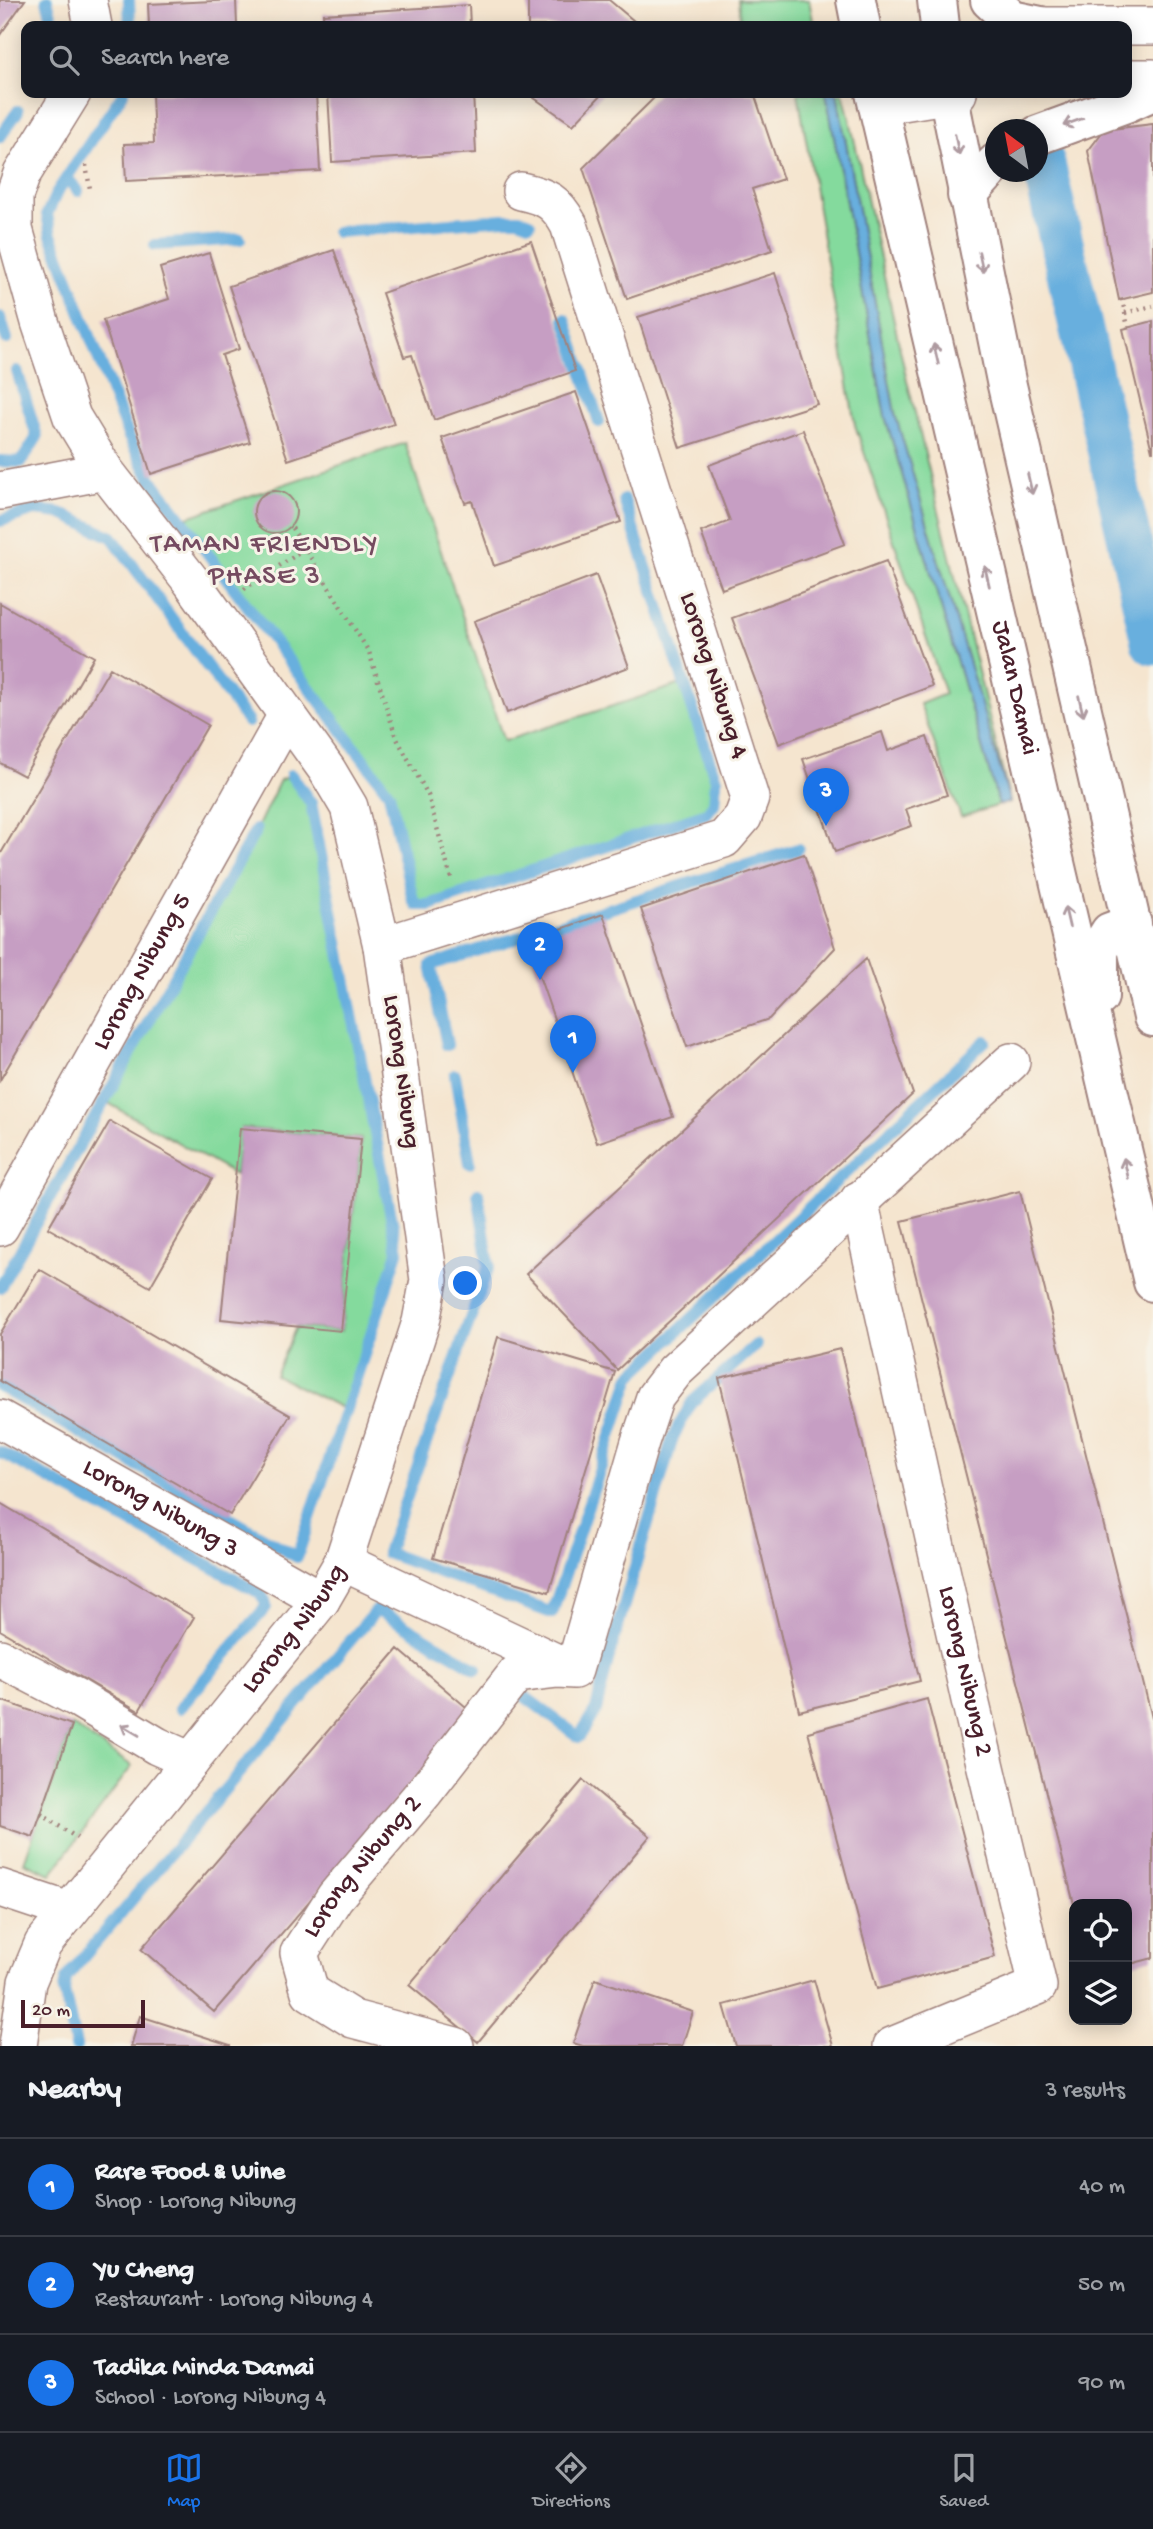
<!DOCTYPE html>
<html lang="en">
<head>
<meta charset="utf-8">
<style>
  :root { --surface:#171b24; --page:#20242c; --text:#f1f3f6; --muted:#9ea1a6; --line:#363941; --accent:#1a73e8 }
  body { margin:0; font-family:"Gochi Hand",sans-serif; background:var(--page); color:var(--text) }
  .controls { position:absolute; right:21px; bottom:21px; display:grid; overflow:hidden; border-radius:14px; box-shadow:0 4px 18px #0003 }
  .controls button { width:63px; height:63px; display:grid; place-items:center; padding:0; border:0; border-bottom:2px solid var(--line); background:var(--surface); color:var(--text); font:35px sans-serif }
  .compass { position:absolute; left:985px; top:119px; width:63px; height:63px; border-radius:50%; background:var(--surface); box-shadow:0 4px 18px #0003; rotate:328deg }
  .scale { position:absolute; left:21px; bottom:18px; width:124px; box-sizing:border-box; padding-left:7px; border:4px solid #4a1f2b; border-top:0; font-size:19px; line-height:24px; white-space:nowrap; color:#4a1f2b; -webkit-text-stroke:5px #f7f3e8; paint-order:stroke }
  .you { position:absolute; left:466px; top:1284px; width:24px; height:24px; margin:-18px; border:5px solid #fff; border-radius:50%; background:#1a73e8; box-shadow:0 0 0 10px #1a73e833 }
  .badge { display:grid; place-items:center; width:46px; height:46px; border-radius:50%; background:var(--accent); color:#fff; font-size:23px; font-weight:700 }
  .pin { position:absolute; translate:-50% -58px; filter:drop-shadow(0 2px 4px #0008) }
  .pin::after { content:''; position:absolute; top:37px; width:24px; height:21px; background:inherit; clip-path:polygon(0 0,100% 0,50% 100%) }
  .list { margin:0; padding:0; list-style:none }
  h2 { display:flex; justify-content:space-between; align-items:center; height:91px; margin:0; padding:0 28px; font-size:30px }
  h2 small { font-size:23px; font-weight:400; color:var(--muted) }
  .list li { display:grid; grid-template-columns:46px 1fr auto; gap:21px; align-items:center; box-sizing:border-box; height:98px; padding:0 28px; border-top:2px solid var(--line) }
  .list b { display:block; font-size:26px; white-space:nowrap }
  .list p { margin:0; font-size:23px; white-space:nowrap; color:var(--muted) }
  .list em { font-size:23px; font-style:normal; color:var(--muted) }
  .icon { flex:none; width:38px; height:38px; fill:none; stroke:currentColor; stroke-width:2; stroke-linecap:round; stroke-linejoin:round }
  .map { position:relative; flex:none; width:1153px; height:2046px; overflow:hidden }
  .search { position:absolute; background:var(--surface); box-shadow:0 4px 18px #0003; left:21px; right:21px; top:21px; height:77px; display:flex; align-items:center; gap:18px; box-sizing:border-box; padding:0 24px; border-radius:14px; color:var(--muted); font-size:26px }
  .sheet { height:385px; background:var(--surface) }
  nav { display:flex; justify-content:space-around; align-items:center; box-sizing:border-box; height:98px; border-top:2px solid var(--line); background:var(--surface); font-size:19px; color:var(--muted) }
  nav a { display:grid; justify-items:center; gap:4px }
  nav .on { color:var(--accent) }
  .map>svg:first-child { display:block }
  .green { fill:#84da9d; stroke:#677c64; stroke-width:2 }
  .water { fill:#67afde; stroke:#586784; stroke-width:2 }
  .lines { fill:none; stroke-linecap:round; stroke-linejoin:round }
  .stream { stroke:#67afde; stroke-width:12 }
  .canal { stroke:#67afde; stroke-width:44 }
  .building { fill:#c69ec3 }
  .street-casing { stroke:#a0827d; stroke-width:40 }
  .secondary-casing { stroke:#a0827d; stroke-width:42 }
  .path { stroke:#a0827d; stroke-width:4.5; stroke-dasharray:2 5; stroke-linecap:butt }
  .street { stroke:#fff; stroke-width:37 }
  .secondary { stroke:#fff; stroke-width:38 }
  .oneway { stroke:#ae9aa0 }
  .labels { text-anchor:middle; dominant-baseline:central; stroke-width:6; stroke-linejoin:round; paint-order:stroke }
  .street-label { font-size:26px; fill:#4a1f2b; stroke:#f7f3e8 }
  .neighbourhood-label { font-size:28px; letter-spacing:2px; fill:#754b60; stroke:#f7f3e8 }
</style>
</head>
<body>
<div class="map">
<svg width="1153" height="2046" viewBox="0 0 1153 2046">
  <rect width="100%" height="100%" fill="#f7f3e8"/>
  <filter id="ink" filterUnits="userSpaceOnUse"><feTurbulence type="fractalNoise" baseFrequency=".0143" numOctaves="2"/><feDisplacementMap in="SourceGraphic" scale="14" xChannelSelector="R" yChannelSelector="G"/><feConvolveMatrix kernelMatrix="1 2 1 2 8 2 1 2 1" color-interpolation-filters="sRGB"/></filter>
  <filter id="wash" filterUnits="userSpaceOnUse"><feTurbulence type="fractalNoise" baseFrequency=".00686" numOctaves="4" result="noise"/><feDisplacementMap in="SourceGraphic" scale="28" xChannelSelector="R" yChannelSelector="G"/><feGaussianBlur stdDeviation="1.57" result="paint"/><feColorMatrix in="noise" values="0 0 0 0 0 0 0 0 0 0 0 0 0 0 0 0 0 1.4 0 .05"/><feComposite in="paint" operator="in"/></filter>
  <g filter="url(#wash)">
    <rect width="100%" height="100%" fill="#f5e5cf"/>
    <path class="green" d="M738,0H809L814,26H741Z
      M798,93H826L885,416L999,805L961,817L920,704L945,694L855,425Z
      M837,93H843L850,120L905,372L1010,802L895,414Z
      M405,443L504,741L684,683L716,780L714,804L707,813L429,905H416L413,900L389,793L182,519Z
      M291,775L311,803L398,1252L346,1410L275,1375L296,1327L341,1331L361,1139L241,1128L235,1175L105,1101L256,830L280,780Z
      M72,1725L132,1766L51,1874L24,1862Z"/>
    <path class="water" d="M826,93H837L895,414L1010,802L999,805L885,416Z"/>
    <g class="lines">
      <path class="stream" d="M47,0L54,26
        M129,0L130,26
        M123,93L57,192L47,214L51,235L129,437L149,476L389,793L413,900L416,905H429L707,813L714,804L716,780L624,500
        M0,137L18,111
        M67,178L78,191
        M337,232L504,219H519L530,223
        M155,245L240,239
        M0,317L7,339
        M565,319L599,422
        M0,461L21,462L37,437L17,371
        M0,521L35,510L60,513L112,537L248,722
        M447,1045L431,965L798,849
        M455,1075L470,1163
        M478,1193L489,1266L387,1553L552,1613L631,1376L985,1041
        M0,1287L256,830
        M0,1387L297,1557L398,1252L311,803L291,775
        M0,1452L260,1593L265,1601L266,1607L180,1708
        M524,1696L579,1737L596,1710L608,1660L673,1437L692,1402L756,1345
        M76,2046L64,1991L66,1978L377,1609L477,1669"/>
      <path class="canal" d="M1043,162L1153,643"/>
    </g>
    <g id="blocks">
      <path class="building" d="M0,0H25L0,35Z
        M236,0L237,26H149L148,4Z
        M545,0H609L640,26H528V2Z
        M469,5L470,26H324L323,14Z
        M152,93H316L320,171L126,181L124,144L154,143Z
        M328,93H473L476,153L332,162Z
        M527,93H603L573,125Z
        M659,93H754L783,179L752,189L772,250L627,299L583,168Z
        M1153,124V292L1119,300L1088,151L1104,130Z
        M531,241L575,371L434,420L412,355L404,357L382,293Z
        M334,250L394,424L288,460L229,286Z
        M209,253L239,349L222,355L250,442L151,474L103,320L169,299L160,268Z
        M775,273L817,404L680,448L638,317Z
        M1153,321V451H1152L1123,329Z
        M576,392L621,522L494,566L472,501L465,503L442,438Z
        M803,430L845,544L722,589L701,532L730,521L709,465Z
        M254 512a21 21 0 1 1 42 0a21 21 0 1 1-42 0Z
        M886,561L932,686L779,744L732,618Z
        M596,575L629,667L507,713L474,621Z
        M0,603L94,657L24,776L0,763Z
        M110,668L208,725L0,1080V855Z
        M882,732L888,751L927,737L947,795L906,809L912,826L835,852L803,759Z
        M804,854L835,948L769,1019L687,1047L641,909Z
        M603,914L673,1117L597,1143L527,941Z
        M866,959L913,1094L617,1370L526,1274Z
        M110,1121L212,1179L150,1287L48,1228Z
        M240,1128L361,1139L341,1331L221,1319Z
        M1020,1191L1153,1722V1958L1127,1965V1904H1074L902,1221Z
        M39,1269L290,1415L230,1515L0,1381V1334Z
        M498,1337L615,1372L549,1592L433,1558Z
        M840,1349L920,1681L799,1711L719,1378Z
        M0,1503L194,1617L139,1711L0,1630Z
        M398,1649L472,1712L214,2012L141,1949Z
        M927,1699L995,1957L877,1989L808,1732Z
        M0,1700L72,1725L33,1837L0,1826Z
        M583,1780L650,1836L478,2042L409,1985Z
        M595,1979L693,2012L682,2046H583L573,2043Z
        M814,1980L833,2046H736L724,2005Z
        M140,2016L230,2045V2046H131Z"/>
    </g>
  </g>
  <g filter="url(#ink)">
    <use href="#blocks" fill-opacity="0" stroke="#a0827d" stroke-width="2"/>
    <g class="lines">
      <defs>
        <g id="street">
          <path d="M88,0L93,26"/>
          <path d="M1038,26H1153"/>
          <path d="M1127,78H1153"/>
          <path d="M878,106L958,93"/>
          <path d="M0,491L105,471"/>
          <path d="M382,946L724,839L743,817L750,798L569,225C556,201 547,197 521,191"/>
          <path id="s1" d="M859,1200L970,1700L1038,1986L892,2046"/>
          <path id="s2" d="M0,1227L287,715"/>
          <path id="s3" d="M0,1419L321,1600"/>
          <path d="M343,1562L570,1669"/>
          <path d="M0,1658L77,1698L157,1746L191,1761"/>
          <path d="M0,1888L69,1911"/>
          <path id="s4" d="M18,2046L27,1982L43,1944L321,1600L343,1562L421,1322L429,1280L382,946L349,807L327,770L191,581L105,471L72,417L40,322L14,229V196L22,174L72,93"/>
          <path id="s5" d="M455,2046L353,2019L310,1992L299,1953L335,1897L425,1791L516,1674L558,1669L574,1670L640,1442L655,1397L675,1371L1011,1062"/>
        </g>
        <g id="secondary">
          <path d="M856,0L861,26"/>
          <path d="M937,0L940,26"/>
          <path d="M990,0L1012,20L1041,26"/>
          <path id="s6" d="M875,93L1153,1282"/>
          <path d="M948,93L1006,381L1153,1017"/>
          <path d="M1038,135L1126,103L1153,91"/>
          <path d="M967,195L996,163"/>
          <path d="M1099,997V950L1110,932L1132,924"/>
        </g>
      </defs>
      <use href="#street" class="street-casing"/>
      <use href="#secondary" class="secondary-casing"/>
      <path class="path" d="M86,165L90,189
        M1122,299L1128,327
        M1125,313L1153,306
        M292,528L369,652L396,737L428,795L452,882
        M244,589L305,549
        M41,1814L77,1838"/>
      <use href="#street" class="street"/>
      <use href="#secondary" class="secondary"/>
    </g>
    <defs><path id="oneway-shaft" d="M-6 0H5M1.5-3L5.5 0L1.5 3" fill="none" stroke-width="1.6" stroke-linecap="round" stroke-linejoin="round" transform="scale(1.75)"/></defs>
    <g class="oneway">
      <use href="#oneway-shaft" transform="translate(1073 122) rotate(160)"/>
      <use href="#oneway-shaft" transform="translate(957 145) rotate(79)"/>
      <use href="#oneway-shaft" transform="translate(981 262) rotate(78)"/>
      <use href="#oneway-shaft" transform="translate(936 354) rotate(-103)"/>
      <use href="#oneway-shaft" transform="translate(1030 484) rotate(77)"/>
      <use href="#oneway-shaft" transform="translate(987 576) rotate(-103)"/>
      <use href="#oneway-shaft" transform="translate(1081 706) rotate(77)"/>
      <use href="#oneway-shaft" transform="translate(1067 917) rotate(-103)"/>
      <use href="#oneway-shaft" transform="translate(1126 1168) rotate(-103)"/>
      <use href="#oneway-shaft" transform="translate(130 1730) rotate(-149)"/>
    </g>
  </g>
  <g class="labels">
    <g class="street-label">
      <text transform="translate(712 676) rotate(72)">Lorong Nibung 4</text>
      <text stroke="none"><textPath href="#s6" startOffset="611">Jalan Damai</textPath></text>
      <text stroke="none"><textPath href="#s2" startOffset="292">Lorong Nibung 5</textPath></text>
      <text transform="translate(400 1072) rotate(82)">Lorong Nibung</text>
      <text stroke="none"><textPath href="#s3" startOffset="184">Lorong Nibung 3</textPath></text>
      <text stroke="none"><textPath href="#s4" startOffset="509">Lorong Nibung</textPath></text>
      <text stroke="none"><textPath href="#s1" startOffset="483">Lorong Nibung 2</textPath></text>
      <text stroke="none"><textPath href="#s5" startOffset="304">Lorong Nibung 2</textPath></text>
    </g>
    <g class="neighbourhood-label">
      <text x="265" y="545">TAMAN FRIENDLY<tspan x="265" dy="32">PHASE 3</tspan></text>
    </g>
  </g>
</svg>
<div class="controls">
<button><svg class="icon" aria-label="locate" viewBox="0 0 24 24"><circle cx="12" cy="12" r="6"/><path d="M12 2v4M12 18v4M2 12h4M18 12h4"/></svg></button>
<button><svg class="icon" aria-label="layers" viewBox="0 0 24 24"><path d="M12 4l9 5-9 5-9-5zM3 14l9 5 9-5"/></svg></button>
</div>
<svg class="compass" viewBox="-18 -18 36 36"><path d="M0-13l5 13h-10z" fill="#e53935"/><path d="M0 13l5-13h-10z" fill="#9ea1a6"/></svg>
<div class="scale">20 m</div>
<div class="you"></div>
<div class="pin badge" style="left:573px;top:1073px">1</div>
<div class="pin badge" style="left:540px;top:980px">2</div>
<div class="pin badge" style="left:826px;top:826px">3</div>
<div class="search"><svg class="icon" aria-label="search" viewBox="0 0 24 24"><circle cx="10" cy="10" r="6"/><path d="M15 15l6 6"/></svg>Search here</div>
</div>
<section class="sheet">
<h2>Nearby<small>3 results</small></h2>
<ul class="list">
<li><span class="badge">1</span><div><b>Rare Food &amp; Wine</b><p>Shop · Lorong Nibung</p></div><em>40 m</em></li>
<li><span class="badge">2</span><div><b>Yu Cheng</b><p>Restaurant · Lorong Nibung 4</p></div><em>50 m</em></li>
<li><span class="badge">3</span><div><b>Tadika Minda Damai</b><p>School · Lorong Nibung 4</p></div><em>90 m</em></li>
</ul>
</section>
<nav>
<a class="on"><svg class="icon" aria-label="map" viewBox="0 0 24 24"><path d="M3 6l6-2 6 2 6-2v14l-6 2-6-2-6 2zM9 4v14M15 6v14"/></svg>Map</a>
<a><svg class="icon" aria-label="directions" viewBox="0 0 24 24"><path d="M12 3l9 9-9 9-9-9zM9 14v-3h6M13 9l2 2-2 2"/></svg>Directions</a>
<a><svg class="icon" aria-label="saved" viewBox="0 0 24 24"><path d="M7 4h10v16l-5-4-5 4z"/></svg>Saved</a>
</nav>
</body>
</html>
